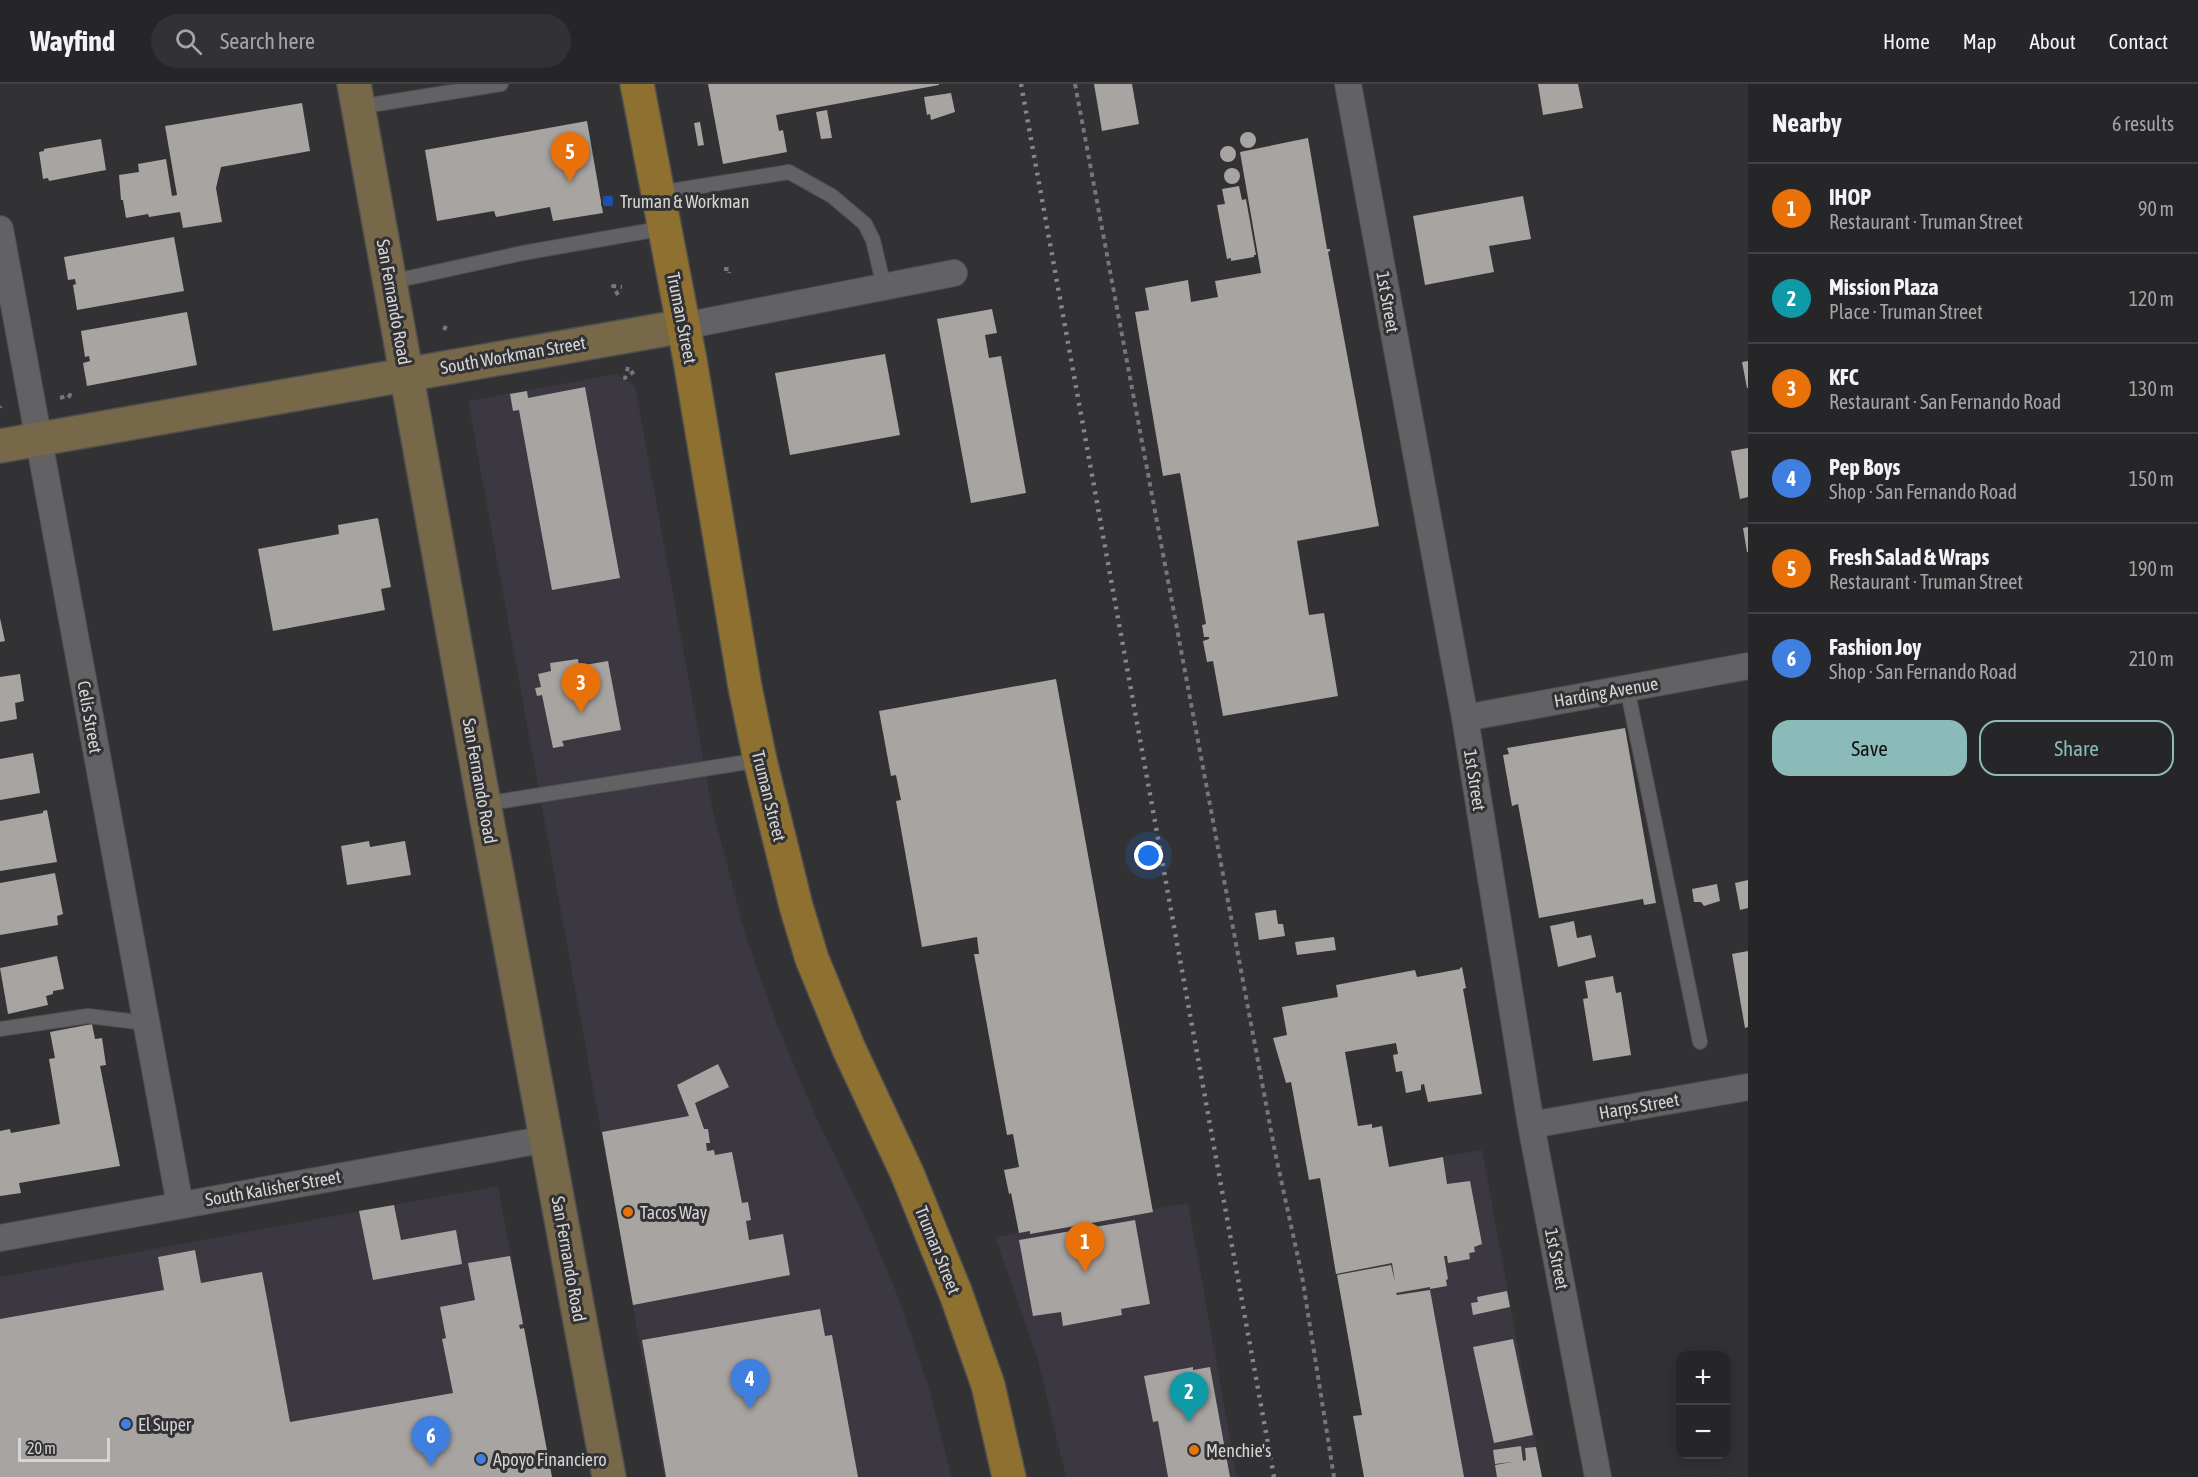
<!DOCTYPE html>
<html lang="en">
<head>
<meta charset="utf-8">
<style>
  :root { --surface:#262527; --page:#323133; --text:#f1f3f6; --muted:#a4a5a7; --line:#424244; --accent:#8bbbb9 }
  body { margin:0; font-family:"Asap Condensed",sans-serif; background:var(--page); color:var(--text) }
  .controls { position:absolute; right:18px; bottom:18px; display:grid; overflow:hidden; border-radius:12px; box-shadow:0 3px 15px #0003 }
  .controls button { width:54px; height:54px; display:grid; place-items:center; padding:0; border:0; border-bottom:2px solid var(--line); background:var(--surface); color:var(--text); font:30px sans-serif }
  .scale { position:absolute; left:18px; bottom:15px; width:92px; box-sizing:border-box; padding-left:6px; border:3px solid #d5d5d6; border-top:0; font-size:16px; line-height:21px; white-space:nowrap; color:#d5d5d6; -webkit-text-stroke:4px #323134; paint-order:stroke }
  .you { position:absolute; left:1149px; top:772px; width:21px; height:21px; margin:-15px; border:4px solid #fff; border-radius:50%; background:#1a73e8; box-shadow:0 0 0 9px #1a73e833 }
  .badge { display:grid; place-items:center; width:39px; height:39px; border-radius:50%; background:var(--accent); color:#fff; font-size:20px; font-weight:700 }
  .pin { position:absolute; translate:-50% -50px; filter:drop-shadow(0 2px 3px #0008) }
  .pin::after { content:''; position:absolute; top:32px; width:21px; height:18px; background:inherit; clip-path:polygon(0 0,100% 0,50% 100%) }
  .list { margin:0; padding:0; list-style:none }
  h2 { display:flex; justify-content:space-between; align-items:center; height:78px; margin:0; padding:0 24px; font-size:26px }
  h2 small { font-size:20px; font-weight:400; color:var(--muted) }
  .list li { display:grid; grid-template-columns:39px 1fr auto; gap:18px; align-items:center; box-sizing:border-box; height:90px; padding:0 24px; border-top:2px solid var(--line) }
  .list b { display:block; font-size:22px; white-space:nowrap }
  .list p { margin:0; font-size:20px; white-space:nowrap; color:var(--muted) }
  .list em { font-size:20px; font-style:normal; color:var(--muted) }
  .actions { display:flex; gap:12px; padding:18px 24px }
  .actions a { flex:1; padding:14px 0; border:2px solid var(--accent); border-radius:18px; text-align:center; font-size:21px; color:var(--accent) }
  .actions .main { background:var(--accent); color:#111 }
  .icon { flex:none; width:33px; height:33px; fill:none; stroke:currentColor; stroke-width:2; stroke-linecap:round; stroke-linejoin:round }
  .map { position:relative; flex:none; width:1748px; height:1393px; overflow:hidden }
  header { display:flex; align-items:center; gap:36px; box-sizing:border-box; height:84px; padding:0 30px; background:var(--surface); border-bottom:2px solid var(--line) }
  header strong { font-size:28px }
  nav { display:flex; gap:33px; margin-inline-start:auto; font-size:21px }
  .search { width:420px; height:54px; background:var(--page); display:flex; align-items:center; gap:15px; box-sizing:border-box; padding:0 21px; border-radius:33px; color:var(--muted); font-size:22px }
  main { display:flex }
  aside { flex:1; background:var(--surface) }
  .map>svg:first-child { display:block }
  .built { fill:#3b3841 }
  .building { fill:#a8a4a2 }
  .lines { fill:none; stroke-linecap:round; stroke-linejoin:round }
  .lane-casing { stroke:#4e4e4f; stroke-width:16 }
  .street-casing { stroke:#4e4e4f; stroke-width:28 }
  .secondary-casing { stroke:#4e4e4f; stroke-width:36 }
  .primary-casing { stroke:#4e4e4f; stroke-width:36 }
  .path { stroke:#777678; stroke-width:4; stroke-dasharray:4.5 4.5; stroke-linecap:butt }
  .lane { stroke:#626164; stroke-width:14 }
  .street { stroke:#626164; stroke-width:26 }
  .secondary { stroke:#78684a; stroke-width:33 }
  .primary { stroke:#8e7030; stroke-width:33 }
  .rail { stroke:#878688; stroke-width:4.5; stroke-dasharray:3 6; stroke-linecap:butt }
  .transit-dot { fill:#1a4fb4; stroke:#323134; stroke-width:2 }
  .food-dot { fill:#e8710a; stroke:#323134; stroke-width:2 }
  .shop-dot { fill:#3f7fe0; stroke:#323134; stroke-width:2 }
  .labels { text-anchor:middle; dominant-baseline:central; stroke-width:6; stroke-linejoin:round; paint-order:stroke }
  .poi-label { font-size:18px; fill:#d5d5d6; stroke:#323134; text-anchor:start }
  .street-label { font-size:18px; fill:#d5d5d6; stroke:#323134 }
</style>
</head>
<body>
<header>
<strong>Wayfind</strong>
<div class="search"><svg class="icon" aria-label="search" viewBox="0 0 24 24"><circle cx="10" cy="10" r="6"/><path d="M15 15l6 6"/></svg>Search here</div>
<nav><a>Home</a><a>Map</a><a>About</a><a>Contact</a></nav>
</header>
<main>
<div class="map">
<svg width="1748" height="1393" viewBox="0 0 1748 1393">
  <rect width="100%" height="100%" fill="#323134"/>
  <path class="built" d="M616,290L635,302L712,723L746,853L778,943L815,1031L864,1131L897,1210L928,1302L952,1393H664L468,317Z
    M1482,1066L1542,1393H1364L1353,1332L1362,1330L1320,1094Z
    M498,1102L552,1393H0V1193Z
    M1188,1119L1237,1393H1066L1037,1273L995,1153Z"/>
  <path class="building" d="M708,0H939V1L776,31L779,47L783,46L787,68L723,80Z
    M1094,0H1132L1139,40L1102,47Z
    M1538,0H1578L1583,24L1543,31Z
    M951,9L955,28L931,36L930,30L927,31L924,13Z
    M302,19L310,67L221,83L216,104L222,138L183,144L180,128L149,133L148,130L126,134L123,116H121L119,91L139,88L138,80L166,75L172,112L177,111L165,42Z
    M827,26L832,54L821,55L816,28Z
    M587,37L603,129L553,137L550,123L496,133L494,127L437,137L425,66Z
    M700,38L704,61L698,62L694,39Z
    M1240 56a8 8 0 1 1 16 0a8 8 0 1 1-16 0Z
    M1308,54L1327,165H1330V167L1328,168L1379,442L1297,457L1309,531L1324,529L1338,612L1223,632L1213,577L1207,578L1203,557L1209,555V553H1204L1202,541L1206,540L1180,389L1163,392L1135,228L1149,226L1145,204L1188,196L1191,218L1218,213L1215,197L1261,189L1240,68Z
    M101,55L106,86L49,97L48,94L43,95L39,68L44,67V65Z
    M1220 70a8 8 0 1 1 16 0a8 8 0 1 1-16 0Z
    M1224 92a8 8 0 1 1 16 0a8 8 0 1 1-16 0Z
    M1239,102L1242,116L1246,115L1256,171H1254V173L1231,177V174L1227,175L1217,121L1225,120L1222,105Z
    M1523,112L1531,155L1489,162L1494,188L1425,201L1413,132Z
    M174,153L184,207L77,226L73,201L76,200L75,195L68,196L64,173Z
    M992,225L997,249L985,251L989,274L1001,272L1026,409L971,419L937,235Z
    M187,228L197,281L87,302L83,279L90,277L89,272L85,273L81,247Z
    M885,270L900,351L790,371L775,289Z
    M1748,277V304H1747L1742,278Z
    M585,303L620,494L552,506L519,326L513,327L510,310L527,307L528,314Z
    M1748,364V413L1740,415L1731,367Z
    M378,434L391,503L381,505L385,526L273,547L258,465L339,450L338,441Z
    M1748,443V468H1747L1743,444Z
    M0,534L5,557L0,558Z
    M578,575L579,582L608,577L621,646L562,657L564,662L553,664L542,611L537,612L535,604L541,603L538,590L551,587L550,579Z
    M20,590L24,617L15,619L17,635L0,638V593Z
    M1056,595L1153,1128L1030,1150V1147L1019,1149L1011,1109L1009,1110L1004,1086L1019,1083L1013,1050L1007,1051L974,870H979L977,853L922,863L896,717L901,716L896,691L891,692L879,627Z
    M1625,644L1656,819L1644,821L1643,815L1539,834L1518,720L1512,722L1503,671L1509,670L1507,664Z
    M33,669L40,709L0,716V675Z
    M47,726L57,778L0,787V737L43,729V727Z
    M369,757L370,763L405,757L411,791L347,801L341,762Z
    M55,789L63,830L57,832L58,841L0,851V799Z
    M1748,796V824L1740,826L1735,799Z
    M1717,800L1720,817L1704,822L1701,818H1694L1692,805Z
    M1276,826L1278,840H1283L1285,852L1259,856L1255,829Z
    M1574,837L1577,854L1591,851L1596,873L1558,883L1550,842Z
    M1334,853L1336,866L1297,871L1295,858Z
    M1748,867V943L1745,944L1732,870Z
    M57,872L64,905L53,907V910L46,912L48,921L8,930L0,884Z
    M1462,883L1466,904L1463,905L1482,1010L1428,1018L1424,1000L1421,1001V1006L1406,1009L1402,987L1396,988L1393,971L1398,970L1396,959L1345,968L1358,1042L1372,1040V1044L1382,1042L1389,1083L1443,1073L1447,1100L1470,1097L1482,1160L1474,1163L1475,1168L1469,1169L1470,1175L1448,1179L1447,1172H1444L1448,1195L1446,1196L1447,1202L1430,1205V1203L1396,1209L1397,1211L1430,1206L1464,1393H1364L1353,1332L1362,1331L1337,1191L1391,1181L1395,1198L1392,1179L1336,1190L1320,1094L1309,1096L1291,998L1286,999L1273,954L1287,951L1282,923L1338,913L1336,901L1415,886L1417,893L1460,885V884Z
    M1613,892L1616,909L1621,908L1631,971L1593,977L1583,915L1588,914L1585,897Z
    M92,940L95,955L102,954L106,981L100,982L120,1082L19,1099L21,1109L0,1112V1047L10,1045L11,1049L60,1040L49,975L55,974L50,948Z
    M718,980L729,1003L695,1019L704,1045H708L710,1059H706L707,1067L714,1066L715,1071L732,1068L742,1119L748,1118L751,1136L746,1137L749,1156L783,1150L790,1191L633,1221L602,1048L689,1032L677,1001Z
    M394,1121L401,1156L456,1146L462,1180L373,1196L359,1127Z
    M1135,1136L1150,1220L1121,1225L1122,1231L1063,1242L1061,1228L1033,1232L1019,1156Z
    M195,1166L201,1199L262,1188L290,1338L453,1309L442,1255L446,1254L440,1223L475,1216L468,1179L510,1172L523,1240L519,1241L520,1245L524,1244L552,1393H0V1235L164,1206L158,1173Z
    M1507,1207L1510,1223L1473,1231L1471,1219L1478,1218L1477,1213Z
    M820,1225L825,1252L832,1251L858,1393H666L642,1256Z
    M1513,1255L1533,1351L1494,1359L1473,1263Z
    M1193,1283V1286L1210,1283L1230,1393H1168L1158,1337L1153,1338L1144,1292Z
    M1521,1362L1523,1377L1526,1376L1525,1364L1536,1363L1542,1393H1497L1495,1381L1512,1378L1495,1380L1493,1366Z"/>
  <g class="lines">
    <defs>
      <path id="lane" d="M358,23L501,0
        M658,109L789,88L832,112L865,140L873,156L884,203
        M390,198L523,169L665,144
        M1627,604L1700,958
        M484,720L760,676
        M0,945L88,932L146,939"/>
      <path id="street" d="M1348,0L1465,634L1531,1041L1598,1393
        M0,145L180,1121
        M684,242L954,189
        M1465,634L1748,582
        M1531,1041L1748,1003
        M0,1154L547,1055"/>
      <path id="secondary" d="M354,0L484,720L609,1393
        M0,362L684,242"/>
      <path id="primary" d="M637,0L690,276L745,603L760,676L796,822L812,875L849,965L907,1089L956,1210L988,1301L1009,1393"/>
    </defs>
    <use href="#lane" class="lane-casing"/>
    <use href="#street" class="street-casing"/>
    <use href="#secondary" class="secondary-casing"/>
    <use href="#primary" class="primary-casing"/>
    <path class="path" d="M1075,0L1275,1068L1302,1192L1334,1393
      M724,185H730L729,189
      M618,211L613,202L622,203
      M444,246L448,238
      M628,283L625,294L636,286
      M60,314L70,311L66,317
      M0,323L1,322"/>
    <use href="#lane" class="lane"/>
    <use href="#street" class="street"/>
    <use href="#secondary" class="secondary"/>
    <use href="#primary" class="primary"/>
    <path class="rail" d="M1021,0L1274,1393"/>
  </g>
  <rect class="transit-dot" x="602" y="111" width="12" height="12" rx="3"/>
  <g class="food-dot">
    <circle cx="628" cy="1128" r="6"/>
    <circle cx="1194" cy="1366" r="6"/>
  </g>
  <g class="shop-dot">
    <circle cx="126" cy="1340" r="6"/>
    <circle cx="481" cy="1375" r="6"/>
  </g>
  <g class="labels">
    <g class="poi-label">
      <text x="620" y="117">Truman &amp; Workman</text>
      <text x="640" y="1128">Tacos Way</text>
      <text x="138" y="1340">El Super</text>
      <text x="1206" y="1366">Menchie's</text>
      <text x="493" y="1375">Apoyo Financiero</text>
    </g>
    <g class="street-label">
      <text transform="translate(394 218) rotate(80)">San Fernando Road</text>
      <text transform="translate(1388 218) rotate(80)">1st Street</text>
      <text transform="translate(682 234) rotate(79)">Truman Street</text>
      <text transform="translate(513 271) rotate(-10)">South Workman Street</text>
      <text transform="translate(1606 608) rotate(-10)">Harding Avenue</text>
      <text transform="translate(90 633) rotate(80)">Celis Street</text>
      <text transform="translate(1475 696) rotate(81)">1st Street</text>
      <text transform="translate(480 697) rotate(80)">San Fernando Road</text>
      <text transform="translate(769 712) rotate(76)">Truman Street</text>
      <text transform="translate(1639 1022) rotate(-10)">Harps Street</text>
      <text transform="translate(273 1104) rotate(-10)">South Kalisher Street</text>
      <text transform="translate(938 1166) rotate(68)">Truman Street</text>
      <text transform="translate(569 1175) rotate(80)">San Fernando Road</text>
      <text transform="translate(1557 1175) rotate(79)">1st Street</text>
    </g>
  </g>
</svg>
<div class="controls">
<button>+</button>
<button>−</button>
</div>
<div class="scale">20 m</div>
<div class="you"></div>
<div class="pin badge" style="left:1085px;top:1188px;background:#e8710a">1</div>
<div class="pin badge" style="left:1189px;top:1338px;background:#0f9aa8">2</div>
<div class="pin badge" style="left:581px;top:629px;background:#e8710a">3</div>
<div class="pin badge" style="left:750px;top:1325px;background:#3f7fe0">4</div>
<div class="pin badge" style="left:570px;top:98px;background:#e8710a">5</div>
<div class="pin badge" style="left:431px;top:1382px;background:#3f7fe0">6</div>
</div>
<aside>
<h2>Nearby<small>6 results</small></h2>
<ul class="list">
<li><span class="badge" style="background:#e8710a">1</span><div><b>IHOP</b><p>Restaurant · Truman Street</p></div><em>90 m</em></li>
<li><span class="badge" style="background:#0f9aa8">2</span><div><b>Mission Plaza</b><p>Place · Truman Street</p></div><em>120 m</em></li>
<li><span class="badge" style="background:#e8710a">3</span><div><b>KFC</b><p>Restaurant · San Fernando Road</p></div><em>130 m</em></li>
<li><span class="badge" style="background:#3f7fe0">4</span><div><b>Pep Boys</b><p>Shop · San Fernando Road</p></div><em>150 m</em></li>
<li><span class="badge" style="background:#e8710a">5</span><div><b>Fresh Salad &amp; Wraps</b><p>Restaurant · Truman Street</p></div><em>190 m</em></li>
<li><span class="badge" style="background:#3f7fe0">6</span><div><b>Fashion Joy</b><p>Shop · San Fernando Road</p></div><em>210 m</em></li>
</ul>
<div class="actions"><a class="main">Save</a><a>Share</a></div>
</aside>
</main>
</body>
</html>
